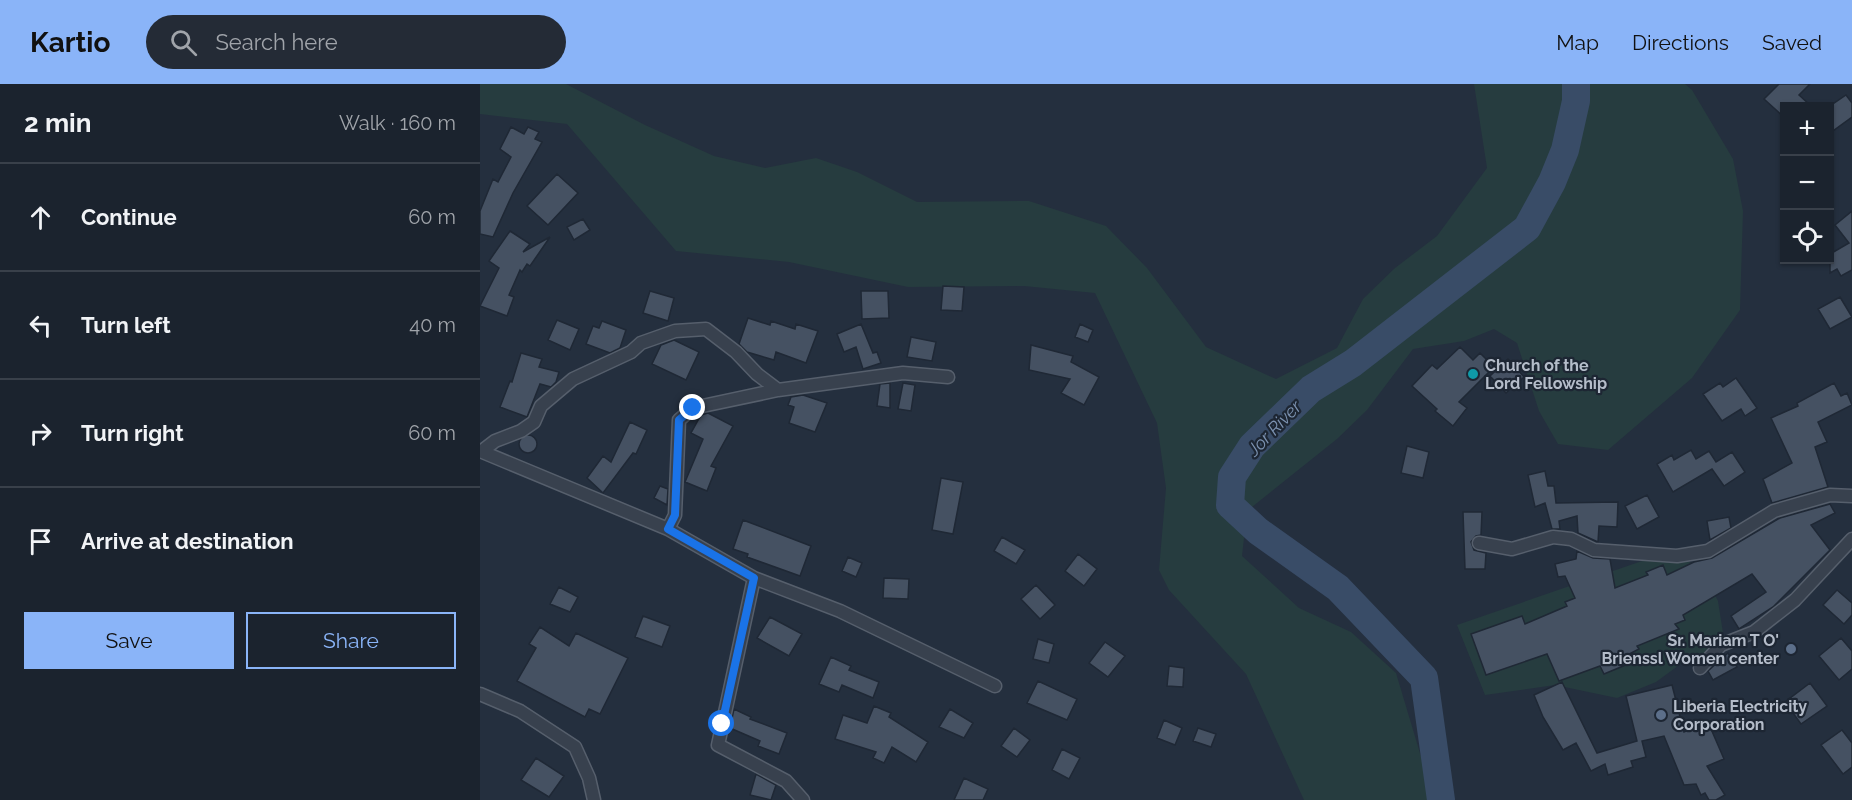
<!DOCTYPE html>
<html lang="en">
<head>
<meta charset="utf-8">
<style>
  :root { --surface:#1b232e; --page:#242b36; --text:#f1f3f6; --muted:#a0a4aa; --line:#39404a; --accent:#8ab4f8 }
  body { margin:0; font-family:Raleway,sans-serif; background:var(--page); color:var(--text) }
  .controls { position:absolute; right:18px; top:18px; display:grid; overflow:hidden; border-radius:0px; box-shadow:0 2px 4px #0004 }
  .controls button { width:54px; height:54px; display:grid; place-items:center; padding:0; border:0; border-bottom:2px solid var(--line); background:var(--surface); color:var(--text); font:30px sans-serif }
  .stop { position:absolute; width:18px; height:18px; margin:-14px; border:4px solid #1a73e8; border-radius:50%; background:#fff }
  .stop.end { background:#1a73e8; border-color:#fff; box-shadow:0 2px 6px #0008 }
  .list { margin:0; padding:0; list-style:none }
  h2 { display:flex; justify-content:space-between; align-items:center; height:78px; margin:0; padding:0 24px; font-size:26px }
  h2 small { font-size:20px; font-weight:400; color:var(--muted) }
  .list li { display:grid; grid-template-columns:39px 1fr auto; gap:18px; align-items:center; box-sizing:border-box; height:108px; padding:0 24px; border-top:2px solid var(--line) }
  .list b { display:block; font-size:22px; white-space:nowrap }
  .list em { font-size:20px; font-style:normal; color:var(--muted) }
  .actions { display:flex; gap:12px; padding:18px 24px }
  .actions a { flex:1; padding:14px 0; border:2px solid var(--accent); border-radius:0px; text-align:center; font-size:21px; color:var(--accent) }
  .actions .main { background:var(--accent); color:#111 }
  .icon { flex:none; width:33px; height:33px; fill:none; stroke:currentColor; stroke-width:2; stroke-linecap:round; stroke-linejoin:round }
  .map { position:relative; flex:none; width:1372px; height:716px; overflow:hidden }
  header { display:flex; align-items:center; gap:36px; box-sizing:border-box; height:84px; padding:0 30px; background:var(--accent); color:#111 }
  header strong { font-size:28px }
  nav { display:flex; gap:33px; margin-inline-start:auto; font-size:21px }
  .search { width:420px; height:54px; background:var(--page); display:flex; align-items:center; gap:15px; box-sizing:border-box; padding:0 21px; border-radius:33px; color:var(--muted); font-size:22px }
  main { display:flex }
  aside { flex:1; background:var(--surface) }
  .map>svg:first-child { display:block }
  .green { fill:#263c3f }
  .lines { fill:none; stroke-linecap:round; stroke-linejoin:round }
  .river { stroke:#394c67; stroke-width:28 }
  .building { fill:#455162; stroke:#1f2835; stroke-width:1.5 }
  .minor-casing { stroke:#565f6c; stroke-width:15 }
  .minor { stroke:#38414e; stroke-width:12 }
  .route { stroke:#1a73e8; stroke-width:8 }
  .culture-dot { fill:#0f9aa8; stroke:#1d2633; stroke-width:2 }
  .service-dot { fill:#5c6f8a; stroke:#1d2633; stroke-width:2 }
  .labels { text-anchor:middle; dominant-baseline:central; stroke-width:4.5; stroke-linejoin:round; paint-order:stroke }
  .poi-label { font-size:16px; font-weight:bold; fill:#b4bcc9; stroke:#1d2633; text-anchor:start }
  .water-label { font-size:18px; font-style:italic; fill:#7c92b1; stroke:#1d2633 }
</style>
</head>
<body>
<header>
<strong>Kartio</strong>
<div class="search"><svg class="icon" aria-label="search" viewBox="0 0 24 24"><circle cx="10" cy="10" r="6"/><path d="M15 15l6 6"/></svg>Search here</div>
<nav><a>Map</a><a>Directions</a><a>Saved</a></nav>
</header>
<main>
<aside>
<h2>2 min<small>Walk · 160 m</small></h2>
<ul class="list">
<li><svg class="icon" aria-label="ahead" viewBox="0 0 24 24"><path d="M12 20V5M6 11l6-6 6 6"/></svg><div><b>Continue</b></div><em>60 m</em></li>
<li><svg class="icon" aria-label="left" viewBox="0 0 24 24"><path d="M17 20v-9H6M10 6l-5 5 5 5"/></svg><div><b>Turn left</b></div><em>40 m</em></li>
<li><svg class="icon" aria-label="right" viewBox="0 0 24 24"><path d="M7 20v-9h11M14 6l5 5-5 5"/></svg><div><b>Turn right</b></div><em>60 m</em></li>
<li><svg class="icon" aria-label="arrive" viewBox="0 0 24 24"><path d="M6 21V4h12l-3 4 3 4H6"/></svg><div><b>Arrive at destination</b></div></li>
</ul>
<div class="actions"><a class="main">Save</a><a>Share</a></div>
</aside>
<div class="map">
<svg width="1372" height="716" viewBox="0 0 1372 716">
  <rect width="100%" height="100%" fill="#242f3e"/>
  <path class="green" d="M0,0H86L165,41L234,72L285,84L336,74L377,88L437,118L549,117L626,142L667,184L726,263L796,295L857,264L883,215L915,184L957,152L1007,84L994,0H1205L1212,6L1253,75L1263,127L1260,226L1212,294L1128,366L1078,360L1059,327L1037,259L1014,245L984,257L933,265L887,326L857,355L767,427L762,472L819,524L871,548L916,589L954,716H824L766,590L689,506L679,486L686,404L677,339L615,209L544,202L428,203L309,178L196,167L87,40L0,30Z
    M1197,472L1221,484L1238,517L1243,549L1230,569L1202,579L1176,598L1137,614L1075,601L1005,611L977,541L1162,477Z"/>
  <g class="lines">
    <path class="river" d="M961,716L944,594L858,504L778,447L750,421L752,393L772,362L831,305L873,279L1047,144L1072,98L1085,66L1096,17V0"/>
  </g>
  <path class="building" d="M1299,0H1330L1319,11L1331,22H1305V34L1284,15Z
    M1366,11L1372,19V33L1350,49V22Z
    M31,43L44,50L48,43L59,48L55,55L62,58L33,109L13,153L0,150V127L13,95L18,98L31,73L20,65Z
    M77,90L98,109L68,141L47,122Z
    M1372,127V186L1361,192L1357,185L1350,189V170L1369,159L1355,141Z
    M103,135L110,146L94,156L87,143Z
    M30,147L50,160L43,168L70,153L50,182L47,180L42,188L40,186L29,211L34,213L27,232L0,222L19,184L9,177Z
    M463,202L484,203L482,227L461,226Z
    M170,207L194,214L188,237L163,229Z
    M381,207H408L409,234L382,235Z
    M1360,213L1372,233L1350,245L1338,225Z
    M268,234L290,241L291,237L315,245L316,240L338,247L326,279L296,268L294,276L267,268L259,260Z
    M77,236L99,245L90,266L68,256Z
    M122,237L146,246L140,264L130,269L106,260L113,242L119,244Z
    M381,240L393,269L397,268L401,279L383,285L376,263L364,268L357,250Z
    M600,240L613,246L608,258L595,253Z
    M431,253L456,258L452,277L427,273Z
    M194,256L219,268L206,296L172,280L181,261Z
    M551,261L593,272L591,278L619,293L604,321L581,309L590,295L549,286Z
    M980,263L993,276L1000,269L1014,283L979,318L987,324L973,342L955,327L957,325L932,302L952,281L957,285Z
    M41,269L62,275L59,283L79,288L76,298L71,303L60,300L47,333L20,323L30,297L32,298Z
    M1028,275L1044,293L1026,309L1010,292Z
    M1256,294L1277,324L1265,332L1261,325L1242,337L1223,310L1240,299L1243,303Z
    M410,299V324L397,322L400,300Z
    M423,299L435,301L431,327L418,325Z
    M1354,299L1361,312L1367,309L1372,321L1338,338L1347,358L1335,363L1348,403L1292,419L1283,395L1312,379L1291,334L1318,322L1317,319Z
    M323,311L347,319L335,348L309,339L314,323L308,321L311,313Z
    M228,329L253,342L231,382L236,384L227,407L205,398L223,355L211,349L221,331Z
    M150,338L167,346L156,370L153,369L123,409L107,394L123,372L131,378Z
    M39 360a9 9 0 1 1 18 0a9 9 0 1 1-18 0Z
    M927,362L949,368L943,394L921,389Z
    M1211,366L1216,375L1229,367L1236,378L1252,368L1265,388L1244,402L1232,385L1193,408L1177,380L1192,371L1194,376Z
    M1065,387L1068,402H1074L1076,419L1138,418L1137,443L1119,442L1118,458L1098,449L1097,432L1079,437L1080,445H1072L1065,419L1055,423L1048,391Z
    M461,394L483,398L473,450L452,446Z
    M180,402L188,405L187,421L174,414Z
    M1167,411L1179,433L1157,445L1145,422Z
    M1350,420L1355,429L1331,441L1350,466L1293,523L1259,545L1251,532L1286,508L1272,490L1203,531L1205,536L1195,540L1199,545L1157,562L1159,565L1149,570L1153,578L1124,590L1120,582L1079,597L1067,570L1006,591L991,550L1042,532L1045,540L1087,522L1085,518L1095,514L1085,492L1078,493L1075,480L1096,475L1097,467L1113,474L1130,475L1135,504L1168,491L1166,488L1183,481L1187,491L1214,478L1232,474L1300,434Z
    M983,428H1002L1001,451L996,452L991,458L994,466L1006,469L1005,485H985Z
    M1249,433L1251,444L1230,456L1227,437Z
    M263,436L331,462L320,492L267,473L268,470L253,465Z
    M522,453L545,466L536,480L514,467Z
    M598,470L617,485L604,502L585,487Z
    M368,473L382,479L376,493L362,487Z
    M404,494L429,495L428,515L403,514Z
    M556,501L575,521L560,535L541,515Z
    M79,503L98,513L90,528L70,520Z
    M1357,506L1372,519V531L1364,540L1343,521Z
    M163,532L190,542L182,563L155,553Z
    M290,533L322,550L309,572L277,554Z
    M60,543L89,562L96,549L148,574L120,630L109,625L105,633L37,597L56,564L49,560Z
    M1361,554L1372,567V585L1359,596L1339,572Z
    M558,555L574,560L569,579L553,575Z
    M625,558L645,572L628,593L609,579Z
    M1248,569L1257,583L1233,596L1228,587Z
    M351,573L371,582L369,586L399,598L393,614L362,601L359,608L339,600Z
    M689,582L704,584L703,603L687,602Z
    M558,597L597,615L587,636L547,619Z
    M1082,598L1117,669L1157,657L1146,612L1192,601L1204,648L1228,638L1244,675L1227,682L1245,711L1236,716H1229L1225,709L1221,711L1216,700L1204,701L1184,652L1162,657L1166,673L1151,677L1153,683L1128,691L1125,680L1111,687L1096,659L1083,666L1063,633L1054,611Z
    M1330,599L1347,622L1321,640L1305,618Z
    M394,622L411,629L409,633L448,658L436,678L412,663L404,679L393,674L396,668L355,655L363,631L387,639Z
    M254,625L271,633L270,635L307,649L299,670L278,662L280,657L250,644Z
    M470,625L493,639L484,654L459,643Z
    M684,636L702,644L695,661L677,654Z
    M534,644L550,656L537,673L521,662Z
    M718,644L736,650L731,663L713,657Z
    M1362,646L1372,659V683L1363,690L1341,661Z
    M582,665L600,674L589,695L572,686Z
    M56,674L84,692L69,713L41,696Z
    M276,690L296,701L291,716L270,711Z
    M484,694L508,705L503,716H474Z"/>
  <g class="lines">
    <defs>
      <path id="minor" d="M0,367L188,445L274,494L360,527L515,602
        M2,367L15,357L41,347L54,338L61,322L93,295L151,268L161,259L195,247L226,245L256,268L277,290L298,306
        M188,445L195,431L199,336L213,324L298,306L423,289L468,293
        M999,459L1032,465L1073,453L1091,455L1114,466L1197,472L1228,467L1294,427L1350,411L1372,412
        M274,494L238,661L306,697L323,716
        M1220,584L1241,561L1274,548L1315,516L1372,455
        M0,610L40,627L95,663L109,694L114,716"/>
    </defs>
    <use href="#minor" class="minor-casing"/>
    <use href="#minor" class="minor"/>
  </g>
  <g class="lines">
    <path class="route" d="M213,324L199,336L195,431L188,445L274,494L242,640"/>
  </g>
  <circle class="culture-dot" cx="993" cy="290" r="6"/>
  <g class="service-dot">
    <circle cx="1311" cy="565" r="6"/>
    <circle cx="1181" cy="631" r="6"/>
  </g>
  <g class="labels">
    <g class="poi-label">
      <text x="1005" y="281">Church of the<tspan x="1005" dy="18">Lord Fellowship</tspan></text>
      <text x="1299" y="556" text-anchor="end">Sr. Mariam T O'<tspan x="1299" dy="18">Brienssl Women center</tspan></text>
      <text x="1193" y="622">Liberia Electricity<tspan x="1193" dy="18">Corporation</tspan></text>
    </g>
    <g class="water-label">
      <text transform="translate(794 344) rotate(-46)">Jor River</text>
    </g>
  </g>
</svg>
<div class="controls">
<button>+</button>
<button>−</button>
<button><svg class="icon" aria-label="locate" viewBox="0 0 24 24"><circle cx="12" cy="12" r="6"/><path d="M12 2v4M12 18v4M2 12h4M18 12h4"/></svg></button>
</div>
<div class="stop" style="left:242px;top:640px"></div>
<div class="stop end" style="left:213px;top:324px"></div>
</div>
</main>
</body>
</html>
